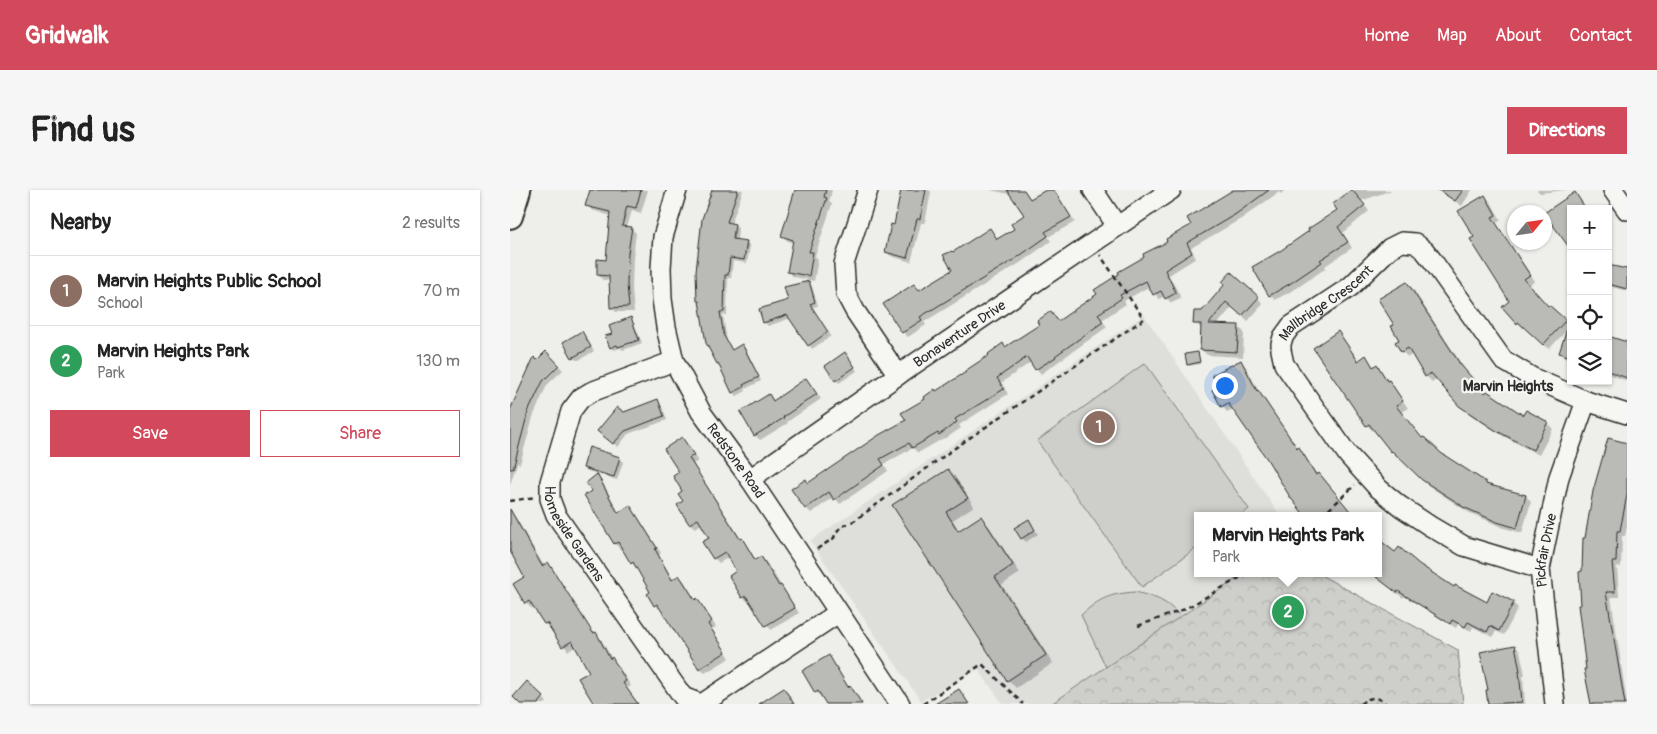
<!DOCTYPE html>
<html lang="en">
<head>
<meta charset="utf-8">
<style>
  :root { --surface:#fff; --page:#f6f6f6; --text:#222; --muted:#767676; --line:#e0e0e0; --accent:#d1495b }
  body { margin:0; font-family:Pangolin,sans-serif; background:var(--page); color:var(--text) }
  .controls { position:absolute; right:15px; top:15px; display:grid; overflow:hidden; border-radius:0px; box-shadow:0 1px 4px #0004 }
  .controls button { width:45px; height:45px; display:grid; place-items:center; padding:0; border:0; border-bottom:1px solid var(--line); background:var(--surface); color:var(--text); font:25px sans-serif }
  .compass { position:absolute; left:997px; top:15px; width:45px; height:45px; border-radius:50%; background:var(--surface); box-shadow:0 1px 4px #0004; rotate:61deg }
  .you { position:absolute; left:714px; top:195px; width:18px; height:18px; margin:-12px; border:4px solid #fff; border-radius:50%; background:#1a73e8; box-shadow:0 0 0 8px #1a73e833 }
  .badge { display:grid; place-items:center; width:32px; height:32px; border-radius:50%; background:var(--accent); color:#fff; font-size:16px; font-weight:700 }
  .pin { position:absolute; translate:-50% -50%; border:2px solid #fff; box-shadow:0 1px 5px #0006 }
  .popup { position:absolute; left:684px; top:322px; width:188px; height:65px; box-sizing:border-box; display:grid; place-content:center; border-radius:0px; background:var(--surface); filter:drop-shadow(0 1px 4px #0005); font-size:16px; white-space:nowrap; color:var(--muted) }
  .popup b { font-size:19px; color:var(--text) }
  .popup::after { content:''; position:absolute; left:50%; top:100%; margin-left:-10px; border:10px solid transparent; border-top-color:var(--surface) }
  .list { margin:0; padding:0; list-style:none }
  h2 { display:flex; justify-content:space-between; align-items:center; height:65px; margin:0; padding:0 20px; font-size:21px }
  h2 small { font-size:16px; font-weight:400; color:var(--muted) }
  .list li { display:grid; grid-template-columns:32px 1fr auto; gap:15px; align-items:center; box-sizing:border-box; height:70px; padding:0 20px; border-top:1px solid var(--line) }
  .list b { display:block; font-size:19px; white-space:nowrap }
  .list p { margin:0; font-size:16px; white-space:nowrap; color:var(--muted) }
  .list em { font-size:16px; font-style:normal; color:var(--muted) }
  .actions { display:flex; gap:10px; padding:15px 20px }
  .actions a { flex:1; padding:11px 0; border:1px solid var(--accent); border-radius:0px; text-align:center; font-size:18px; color:var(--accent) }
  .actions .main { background:var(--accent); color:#fff }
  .icon { flex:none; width:28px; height:28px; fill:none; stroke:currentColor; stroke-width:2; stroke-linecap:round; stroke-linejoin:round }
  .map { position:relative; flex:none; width:1117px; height:514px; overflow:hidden; border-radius:0px }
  header { display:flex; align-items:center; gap:30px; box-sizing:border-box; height:70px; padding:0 25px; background:var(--accent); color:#fff }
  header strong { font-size:24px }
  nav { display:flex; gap:28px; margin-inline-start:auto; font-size:18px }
  .intro { display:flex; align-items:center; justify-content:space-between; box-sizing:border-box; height:120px; padding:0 30px }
  h1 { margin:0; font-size:35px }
  .button { padding:12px 22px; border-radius:0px; background:var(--accent); color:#fff; font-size:18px; font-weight:700 }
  main { display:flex; gap:30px; padding:0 30px }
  aside { flex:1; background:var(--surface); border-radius:0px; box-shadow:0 1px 4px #0004 }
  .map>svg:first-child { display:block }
  .built { fill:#dededb }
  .grass { fill:#cececa; stroke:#7c7c7a }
  .park { fill:url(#park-crowns); stroke:#7c7c7a }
  .shadow { fill:#0003 }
  .building { fill:#babab7; stroke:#2b2b2b }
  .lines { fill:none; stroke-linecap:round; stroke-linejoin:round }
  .minor-casing { stroke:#2b2b2b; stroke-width:22 }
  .major-casing { stroke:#2b2b2b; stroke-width:28 }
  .path { stroke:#2b2b2b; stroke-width:2.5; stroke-dasharray:5 4; stroke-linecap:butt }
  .minor { stroke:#f6f6f2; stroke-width:19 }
  .major { stroke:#f6f6f2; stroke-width:24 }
  .labels { text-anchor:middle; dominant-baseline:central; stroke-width:4.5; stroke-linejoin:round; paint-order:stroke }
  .street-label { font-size:14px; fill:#2b2b2b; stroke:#f6f6f2 }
  .neighbourhood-label { font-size:15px; font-weight:bold; fill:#2b2b2b; stroke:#f6f6f2 }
</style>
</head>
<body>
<header>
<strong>Gridwalk</strong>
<nav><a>Home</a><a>Map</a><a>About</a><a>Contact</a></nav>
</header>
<div class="intro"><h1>Find us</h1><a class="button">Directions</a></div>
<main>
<aside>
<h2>Nearby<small>2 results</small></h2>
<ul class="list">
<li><span class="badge" style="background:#8d6e63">1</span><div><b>Marvin Heights Public School</b><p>School</p></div><em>70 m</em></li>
<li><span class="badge" style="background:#2e9e5b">2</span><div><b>Marvin Heights Park</b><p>Park</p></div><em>130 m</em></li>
</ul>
<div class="actions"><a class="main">Save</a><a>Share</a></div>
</aside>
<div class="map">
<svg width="1117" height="514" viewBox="0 0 1117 514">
  <defs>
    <pattern id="park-crowns" width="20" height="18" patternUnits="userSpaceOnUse" patternTransform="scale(1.25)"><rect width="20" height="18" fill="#cececa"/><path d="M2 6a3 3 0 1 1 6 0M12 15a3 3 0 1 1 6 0" fill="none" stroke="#b1b1ae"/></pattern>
  </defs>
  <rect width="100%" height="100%" fill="#eeeeea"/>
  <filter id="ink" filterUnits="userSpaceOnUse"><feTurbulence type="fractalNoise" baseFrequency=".02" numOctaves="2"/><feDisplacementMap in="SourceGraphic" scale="10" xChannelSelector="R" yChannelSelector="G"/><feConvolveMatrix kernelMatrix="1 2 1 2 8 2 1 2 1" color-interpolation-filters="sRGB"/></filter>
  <g filter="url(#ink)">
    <path class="built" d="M634,125L770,326H688V383H735L541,514H493L468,479L411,511L300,351Z"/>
    <path class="grass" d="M635,173L739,319L730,326H688V357L632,397L527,251Z
      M625,402C650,408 658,412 675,431L604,494L571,425C590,408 599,404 625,402Z"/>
    <path class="park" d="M735,383H807L948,460L953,514H541Z"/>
    <path class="shadow" d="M81,0H138L131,23L122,20L117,38H121L126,43L123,68L122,99L124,122H106L101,117V90H93L88,85L97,71L101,26L82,20L77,15Z
      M202,0H233L221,34L225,35L228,38L227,51L236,52L240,56L237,73L223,71L221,88H218L217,125H213L217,151L223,161L232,156L236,159L251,191L235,199L236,201L227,206L223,202L190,113L188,110Z
      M286,0H322L319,12L322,14L305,66L308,69L304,91L284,87L278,82L283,53L278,51L272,46Z
      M392,0H419L421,2L415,33H411L401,72L381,66L376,62L385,36Z
      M480,0H500L499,4Z
      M506,0H514L521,10L539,0H543L565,32L538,47L541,51L510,73L414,132L416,135L398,147L393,142L410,101L443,81V63L480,39L488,50L506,39L516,26Z
      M726,0H775L771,4L769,2L731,29L681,58L686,68L659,85L671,108L661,113L655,106L649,109L640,96L614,111L616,114L592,130L597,137L531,184L521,172L491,193L498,204L449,235L451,238L435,249L434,248L408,263L403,258L374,274L378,281L330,314L324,307L301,323L296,318V290L299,294L397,230L426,202L531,135L541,122L549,132L589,105L683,36Z
      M843,0H882L851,11L859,21L833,43L842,58L815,76L816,78L787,98L765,110L760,105L770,62L829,20L824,15Z
      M928,0H962L952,16Z
      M1027,0H1056L1030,3Z
      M975,7L981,12L991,30L986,33L1025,91L1018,95L1038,117L1060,136L1061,134V170L1056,168L1050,163L1059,138L1039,159L1014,137L1013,138L994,117L1000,111L965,47Z
      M1098,79L1117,81V101L1098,96Z
      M299,92L302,96L308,116L302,117L321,146L302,159L281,128L258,136L255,133L250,120L279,110Z
      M897,93L903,99L956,181L976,205L1013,227L1037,233L1043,239L1029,265L993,246L956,222L927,188L922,192L916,186L903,164L898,167L892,162L887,153L891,150L885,136Z
      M716,94L748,108L753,114L738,131L723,116L707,135L728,137L734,142L733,167L697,165L691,159L692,139L685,133Z
      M121,129L124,133L132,153L113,160L111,158L104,160L100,156L104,144Z
      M72,143L84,161L69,170H66L62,166Z
      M828,143L849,171L855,167L864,178L867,176L872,182L898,218L891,222L913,250L930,264L978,295L1016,306L1021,312L1012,343L994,338L958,322L919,296L882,261L865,240L863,241L857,235L805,159Z
      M1098,147L1117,155V191L1098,184Z
      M36,163L53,180L37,195L23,227L10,274L7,273L0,295V221L27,172Z
      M687,163L690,174L679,176L678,174Z
      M338,167L347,181L329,193L326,190Z
      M731,172L736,177L750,204L788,259L794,264L808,286L809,284L815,290L843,326L758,268L723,219L717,222L712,216L710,198Z
      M296,190L311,209L277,232L278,233L250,250L245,245L259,206L265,211Z
      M147,211L151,214L157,230L118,244L108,257L93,245L113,223Z
      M172,249L188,271L183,274L231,349L236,354L246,370L251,368L256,372L289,423L261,440L241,411L238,412L233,407L228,382L219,367L209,373L204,368L201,348L192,334L185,338L180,334L169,315L174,312L171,282Z
      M1117,255V337L1115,346H1112L1111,377L1107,376L1109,407H1101L1117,514H1082L1075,480H1077L1073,416V383L1076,349Z
      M109,268L113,272L107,290L78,281L74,277Z
      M438,280L446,288L464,316L443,330L450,342L471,328L479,336L510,383L492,395L543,473L506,498L498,490L384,316Z
      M87,286L92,291L110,324L120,317L125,322L151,363L149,365L163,390L169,386L174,391L186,411L192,415L206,437L202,439L220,468L195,483L190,478L151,420L145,415L142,403L127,378L122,373L113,357L110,359L105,354L76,306L83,302Z
      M1,323L6,328L34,376L37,374L42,379L84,444L91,449L102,469L107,474L121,496L117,498L128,514H86L70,489L81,482L67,456L58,461L41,438L40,439L35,434L24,417L21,418L16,413V387L0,357Z
      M518,331L528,344L516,352L512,348Z
      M868,351L885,364L908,375L944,399L977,413H1003L1008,418L994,445L986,441L983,447L963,437L961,441L948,434L946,438L894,406L893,408L864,383H868Z
      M1005,456L1010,461L1015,485L1013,486L1015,514H979L978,501Z
      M318,467L323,472L339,498L340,497L345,502L353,514H318L313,506L311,507L306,502Z
      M17,493L37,512L35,514H12L4,507Z"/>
    <path class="building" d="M80,0H131L126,18L117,16L112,36L122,37L118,63L117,94L119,117L100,118L99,86L87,85V69L96,70L100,22L75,16Z
      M202,0H228L217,32L225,34L223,49L237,51L234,70L220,68L218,85H215L214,122H210L214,146L222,160L232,154L249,187L233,195L234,197L222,203L208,173L207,174L196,153L189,111H187L186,81L192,29Z
      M285,0H316L314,7L317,8L299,62H303L299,86L277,82L283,50L271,46Z
      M391,0H416L410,29H407L397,68L375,62L381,34L384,35Z
      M497,0H514L520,9L536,0H544L561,27L535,42L538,46L505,69L410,127L412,130L392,143L373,114L404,94L409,100L442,80L433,65L442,61L443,62L480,38L487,49L504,39L501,34L514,25Z
      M723,0H759L726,24L677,53L682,63L655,80L666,103L655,109L651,101L643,105L636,91L610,105L612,108L588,124L593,132L545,166L546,167L525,180L517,167L487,188L494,199L445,229L447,232L429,245L428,243L402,258L399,253L370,269L374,275L324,310L319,302L295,319L281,299L296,289L298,293L369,245L396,230L391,223L415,209L414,207L425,199L426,201L456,182L455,181L479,165L478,164L493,153L495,157L529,135L527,131L541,121L548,131L587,104L584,100L609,84L608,82L634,67L633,64L657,52L656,49L681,35L677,28Z
      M841,0H842L855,15L828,37L838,52L810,70L812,72L781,93L759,106L742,77L770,61L799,41L798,39L827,20L823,14Z
      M928,0H953L945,11Z
      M1065,2L1076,19H1061V60L1034,23Z
      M975,5L986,25L982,27L1020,85L1014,89L1038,116L1039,115L1056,130L1033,155L1008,132L1007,134L992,117L999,111L960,49L964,47L948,21Z
      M1098,75L1117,79V99L1098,94Z
      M721,82L749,107L732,126L716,112L699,134L729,135L727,162L690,160L691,134H683L684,121H692L715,94L712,92Z
      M299,91L305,112L300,114L318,142L298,156L277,125L253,133L249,119L278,110L274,97Z
      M897,92L950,174L975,203L977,201L1013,225L1016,220L1038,232L1023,260L985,240L949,216L921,183L915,187L898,158L891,162L885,152L889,150L881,136L884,135L868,109Z
      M121,127L129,150L108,157L107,155L100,158L95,146L102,144L99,136Z
      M1059,133H1061V167L1049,163Z
      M72,141L81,157L62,168L53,152Z
      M828,141L848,171L856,165L863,177L867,174L877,191L879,190L893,211L886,216L912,248L914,247L931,263L976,292V294L1016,305L1007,338L987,332L951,316V315L912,290L882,261L881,262L859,234L856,236L803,158Z
      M1098,146L1117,152V188L1098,181Z
      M36,161L49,175L33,191L18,222L3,279H0V220L24,167L27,170Z
      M335,162L345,177L325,191L315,176Z
      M688,162L690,172L677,175L675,164Z
      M731,170L747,201L748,200L787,258L789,257L806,285L809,283L844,326H795L780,307L757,269L718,213L711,217L702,200L708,197L702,185Z
      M296,188L307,204L273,227L274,228L244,246L230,222L259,204L263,211Z
      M148,209L154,226L115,241L103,254L87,241L107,217L114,222Z
      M172,247L184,265L179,268L230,349L232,348L245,370L251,366L269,396L271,395L285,418L255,436L236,406L232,408L219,386L226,381L215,362L203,369L192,352L199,348L188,329L179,334L167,315L173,311L168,304L172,301L163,286L169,282L154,259Z
      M1098,248L1117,253V305L1110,341H1107L1106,372H1102L1105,402H1096L1115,514H1081L1074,479H1076L1068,415H1071L1069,382L1072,381L1073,348H1075L1083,301Z
      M79,257L110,267L104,287L73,278Z
      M438,279L458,308L436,322L448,341L471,326L503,375L485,387L536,465L497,491L382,315Z
      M87,284L108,323L120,315L147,358L145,359L162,390L169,385L185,410L187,408L202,431L198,434L216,462L189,479L147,414L144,416L137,404L140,402L123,372L121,374L108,352L104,354L74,305L82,301L76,293Z
      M0,319L32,376L38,372L83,443L86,442L100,469L102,467L116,491L113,493L128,514H84L68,488L79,482L62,451L52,457L37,433L34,434L19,411L15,414L3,394L14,387L0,361Z
      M519,329L525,340L511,349L504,338Z
      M868,349L885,362L889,357L909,374L944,397L945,395L977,412L982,401L1004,412L989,441L980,436L977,442L958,432L955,437L942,430L940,434L888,401L887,403L866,387L868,384Z
      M1005,455L1010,481H1009L1012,512L978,514L976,500H978L970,462Z
      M319,465L338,497L340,495L352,514H316L308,501L305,503L292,481Z
      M17,491L34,507L28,514H10L3,507Z
      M274,498L284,514H249Z
      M449,499L459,514H425Z"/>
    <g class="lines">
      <defs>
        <g id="minor">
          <path id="s1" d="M167,0L153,47L151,78L152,109L156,137L164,171L191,222L240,289L390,514"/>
          <path d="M358,0L334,74L336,104L345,121L388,185"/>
          <path d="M583,0L607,36"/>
          <path d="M1103,0L1117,20"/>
          <path id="s2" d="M164,171L81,202L71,208L61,221L40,292V309L46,325L173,507L191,514"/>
          <path id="s3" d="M240,289L388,185L661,0"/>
          <path id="s4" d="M1030,379L954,356L920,336L890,316L868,298L838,265L774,174L771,160V154L773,147L781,136L840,97L880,58L892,52L905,53L915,61L922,70L993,170L1023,188L1076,211L1117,224"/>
          <path d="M192,514L328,423"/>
          <path id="s5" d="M1045,514L1030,379L1049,287L1076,211"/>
        </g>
        <path id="major" d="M0,26L8,0"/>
      </defs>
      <use href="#minor" class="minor-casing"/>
      <use href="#major" class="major-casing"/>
      <path class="path" d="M0,311L26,307
        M812,326L845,295
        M307,359L324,348C327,337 335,335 344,331L445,258L634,129L590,65
        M628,436L675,419L738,383
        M413,514L472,474L513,514
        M850,514C859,507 867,505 876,514"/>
      <use href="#minor" class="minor"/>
      <use href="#major" class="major"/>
    </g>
  </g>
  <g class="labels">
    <g class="street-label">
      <text stroke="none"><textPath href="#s4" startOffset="422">Mallbridge Crescent</textPath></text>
      <text stroke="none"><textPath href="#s3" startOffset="255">Bonaventure Drive</textPath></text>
      <text stroke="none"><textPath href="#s1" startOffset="292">Redstone Road</textPath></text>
      <text stroke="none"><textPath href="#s2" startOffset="249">Homeside Gardens</textPath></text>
      <text stroke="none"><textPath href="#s5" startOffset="155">Pickfair Drive</textPath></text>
    </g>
    <g class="neighbourhood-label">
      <text x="998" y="196">Marvin Heights</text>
    </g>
  </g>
</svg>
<div class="controls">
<button>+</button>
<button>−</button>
<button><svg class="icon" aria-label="locate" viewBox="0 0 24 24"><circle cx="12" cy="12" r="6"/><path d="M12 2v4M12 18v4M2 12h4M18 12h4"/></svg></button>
<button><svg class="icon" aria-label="layers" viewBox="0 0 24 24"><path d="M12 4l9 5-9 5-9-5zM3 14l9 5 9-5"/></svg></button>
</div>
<svg class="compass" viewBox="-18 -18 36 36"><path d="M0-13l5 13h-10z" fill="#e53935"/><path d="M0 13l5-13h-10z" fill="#767676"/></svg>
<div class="you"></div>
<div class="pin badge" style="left:589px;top:237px;background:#8d6e63">1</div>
<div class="pin badge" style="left:778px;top:422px;background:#2e9e5b">2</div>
<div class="popup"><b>Marvin Heights Park</b>Park</div>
</div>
</main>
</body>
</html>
